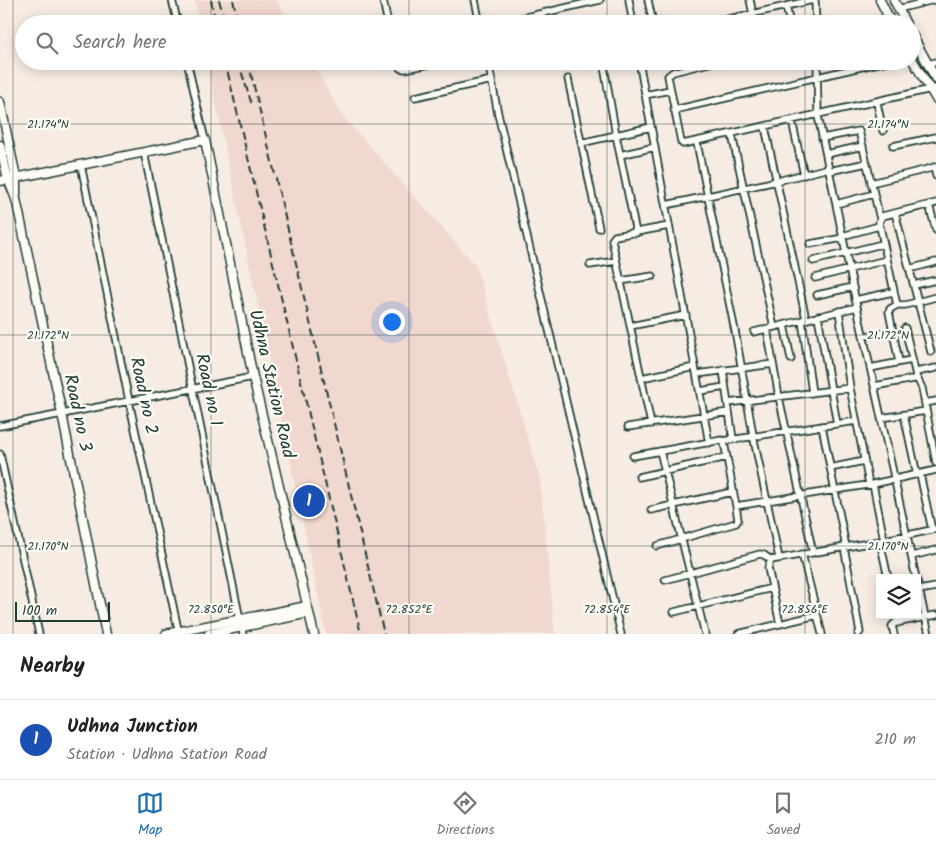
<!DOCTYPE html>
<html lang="en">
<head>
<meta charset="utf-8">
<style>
  :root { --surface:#fff; --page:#f6f6f6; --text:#222; --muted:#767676; --line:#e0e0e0; --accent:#1f6fb2 }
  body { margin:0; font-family:Kalam,sans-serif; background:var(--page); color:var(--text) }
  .controls { position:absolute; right:15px; bottom:15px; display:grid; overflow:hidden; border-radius:0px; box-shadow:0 2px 12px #0003 }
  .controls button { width:45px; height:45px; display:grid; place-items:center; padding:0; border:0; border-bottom:1px solid var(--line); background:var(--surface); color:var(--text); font:25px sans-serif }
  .scale { position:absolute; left:15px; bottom:12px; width:95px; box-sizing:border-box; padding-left:5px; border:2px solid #1f3d34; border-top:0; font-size:14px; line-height:18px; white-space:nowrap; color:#1f3d34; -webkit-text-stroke:4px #fdfcf7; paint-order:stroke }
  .you { position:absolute; left:391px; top:321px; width:18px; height:18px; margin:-12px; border:4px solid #fff; border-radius:50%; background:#1a73e8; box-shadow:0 0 0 8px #1a73e833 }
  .badge { display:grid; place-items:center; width:32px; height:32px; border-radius:50%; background:var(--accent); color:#fff; font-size:16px; font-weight:700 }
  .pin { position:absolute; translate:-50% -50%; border:2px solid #fff; box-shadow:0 1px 5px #0006 }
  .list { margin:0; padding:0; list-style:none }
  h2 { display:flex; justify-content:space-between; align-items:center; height:65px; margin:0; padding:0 20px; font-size:21px }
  h2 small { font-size:16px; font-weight:400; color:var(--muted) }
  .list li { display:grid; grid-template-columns:32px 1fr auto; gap:15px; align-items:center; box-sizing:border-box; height:80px; padding:0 20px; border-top:1px solid var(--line) }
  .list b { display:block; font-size:19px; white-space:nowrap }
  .list p { margin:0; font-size:16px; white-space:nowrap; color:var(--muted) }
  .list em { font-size:16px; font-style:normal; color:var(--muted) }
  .icon { flex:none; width:28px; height:28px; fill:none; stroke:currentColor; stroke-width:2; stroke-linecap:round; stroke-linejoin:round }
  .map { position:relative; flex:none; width:936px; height:634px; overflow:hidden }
  .search { position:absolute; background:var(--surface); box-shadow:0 2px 12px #0003; left:15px; right:15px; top:15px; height:55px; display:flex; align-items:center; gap:12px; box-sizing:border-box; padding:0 18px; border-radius:28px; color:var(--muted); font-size:19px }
  .sheet { height:145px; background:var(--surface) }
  nav { display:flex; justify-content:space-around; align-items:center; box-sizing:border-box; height:70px; border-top:1px solid var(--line); background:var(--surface); font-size:14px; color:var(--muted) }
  nav a { display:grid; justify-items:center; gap:2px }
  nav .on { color:var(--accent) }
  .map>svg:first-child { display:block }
  .built { fill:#f0d8ce }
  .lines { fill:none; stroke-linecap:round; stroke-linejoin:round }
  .street-casing { stroke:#1f3d34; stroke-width:9 }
  .secondary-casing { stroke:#1f3d34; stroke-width:11 }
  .street { stroke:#fdfcf7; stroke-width:5.5 }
  .secondary { stroke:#fdfcf7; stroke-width:8 }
  .rail { stroke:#1f3d34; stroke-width:2; stroke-dasharray:8 4; stroke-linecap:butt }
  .ticks { fill:none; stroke:#1f3d34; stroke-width:1; stroke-opacity:0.45 }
  .labels { text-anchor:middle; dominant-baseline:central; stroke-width:4.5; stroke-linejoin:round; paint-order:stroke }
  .street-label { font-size:18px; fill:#1f3d34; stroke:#fdfcf7 }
  .ticks-label { font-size:12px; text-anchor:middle; fill:#1f3d34; stroke:#fdfcf7; stroke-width:4.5; stroke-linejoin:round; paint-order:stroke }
</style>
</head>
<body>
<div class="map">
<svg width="936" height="634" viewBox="0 0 936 634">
  <rect width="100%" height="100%" fill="#f7ece4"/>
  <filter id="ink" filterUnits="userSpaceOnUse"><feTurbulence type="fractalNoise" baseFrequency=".02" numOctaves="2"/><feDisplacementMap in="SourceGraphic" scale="10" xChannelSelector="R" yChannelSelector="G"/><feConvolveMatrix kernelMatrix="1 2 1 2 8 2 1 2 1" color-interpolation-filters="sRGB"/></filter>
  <g filter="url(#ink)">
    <path class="built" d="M195,0H277L290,24H200Z
      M207,61H311L341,114L476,266L540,479L555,634H326Z"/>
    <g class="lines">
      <defs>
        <path id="street" d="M172,0L178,24
          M383,0L388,24
          M475,0L480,24
          M629,0L633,24
          M648,0L653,24
          M750,0L755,24
          M815,0L816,24
          M786,6L790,24
          M898,9L934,0
          M495,24L600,0
          M707,24L813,0
          M882,24L891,22
          M187,61L205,140
          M397,61L400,68L405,69L445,61
          M488,61L498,114L621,634
          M603,61L616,135L636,233
          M639,61L709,443
          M717,61L673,72L668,76L681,142L683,144L936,88
          M817,61L818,116L857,307L916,578
          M928,64L936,62
          M568,79L599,228
          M645,95L670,90
          M415,97L492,80
          M877,103L883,131
          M674,110L887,61
          M792,121L804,175
          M765,127L806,319
          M732,135L774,327
          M822,138L859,131L880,219
          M581,143L651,127
          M697,143L736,336L753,435L779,558
          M893,146L936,137
          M144,152L243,634
          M826,154L863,146
          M620,155L655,147
          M81,165L129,401L179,634
          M934,167L936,176
          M829,171L867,163
          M871,183L936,167
          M936,203L882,216L879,222L897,305H905L936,297
          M836,204L874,194
          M666,205L777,181L829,168
          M929,205L936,230
          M895,213L931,352
          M842,236L879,226
          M810,244L843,238
          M813,261L882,244
          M590,265L616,261
          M909,269L936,262
          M815,278L886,260
          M620,281L653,276
          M914,285L936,280
          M817,295L853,287
          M855,300L893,292
          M897,305L890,309L889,312L899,362
          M839,311L850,388L869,484
          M818,316L837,424
          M802,320L812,393
          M784,325L791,359
          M630,326L686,315
          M767,329L779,397L813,553
          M754,332L857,307
          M863,336L893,332
          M870,368L911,360
          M723,370L733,439
          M916,372L936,368
          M697,374L773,364
          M916,376L922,388L936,463
          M641,378L695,367
          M874,386L914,379L916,376L905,328
          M700,391L725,387
          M728,403L850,388
          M925,403L936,401
          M904,415L917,475
          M881,418L926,411
          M651,424L612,240L615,236L669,226
          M0,426L253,377
          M822,426L846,547
          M628,427L729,412
          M723,441L856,421
          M660,451L705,634
          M0,454L39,634
          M633,456L722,440L724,442L736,506L738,520L736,523L657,546
          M830,468L864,461
          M920,474L932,530
          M639,477L727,457
          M873,484L884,540
          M736,506L873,484L936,470
          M651,510L732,492
          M880,541L888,578
          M844,547L860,632L858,634
          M802,554L822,634
          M912,556L936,550
          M665,580L760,554L764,555L771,560
          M917,581L929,634
          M919,590L936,587
          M674,612L772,588
          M896,615L898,623
          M780,624L768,568L771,560L880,541L936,529
          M738,634L817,615
          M894,634L892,626L895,623L936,615"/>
        <path id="secondary" d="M880,0L892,24
          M894,0L906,24
          M912,35L936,79
          M912,59L936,99
          M0,102L16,177V195
          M0,145L8,179L16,199L62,414L106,634
          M0,181L205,140L253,377L314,634
          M166,634L307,606
          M209,634L309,613"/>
      </defs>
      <use href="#street" class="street-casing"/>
      <use href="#secondary" class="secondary-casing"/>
      <use href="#street" class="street"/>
      <use href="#secondary" class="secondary"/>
      <path class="rail" d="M211,0L216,24
        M219,0L226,24
        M233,0L239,24
        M225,61L361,634
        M238,61L252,105
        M248,61L384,634"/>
    </g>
  </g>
  <path class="ticks" d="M13,0V634M211,0V24M409,0V24M607,0V24M805,0V24M211,61V634M409,61V634M607,61V634M805,61V634M0,124H936M0,335H936M0,546H936"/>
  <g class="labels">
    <g class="street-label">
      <text transform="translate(271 384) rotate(77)">Udhna Station Road</text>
      <text transform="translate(208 390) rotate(78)">Road no 1</text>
      <text transform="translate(143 396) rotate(78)">Road no 2</text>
      <text transform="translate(77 413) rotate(78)">Road no 3</text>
    </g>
  </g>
  <g class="ticks-label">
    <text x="48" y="128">21.174°N</text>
    <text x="888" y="128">21.174°N</text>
    <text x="48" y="339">21.172°N</text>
    <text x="888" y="339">21.172°N</text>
    <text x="48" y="550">21.170°N</text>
    <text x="888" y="550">21.170°N</text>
    <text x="211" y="613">72.850°E</text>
    <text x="409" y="613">72.852°E</text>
    <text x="607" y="613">72.854°E</text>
    <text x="805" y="613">72.856°E</text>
  </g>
</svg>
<div class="controls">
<button><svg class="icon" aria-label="layers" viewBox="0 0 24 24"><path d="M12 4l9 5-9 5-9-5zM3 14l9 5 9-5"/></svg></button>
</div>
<div class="scale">100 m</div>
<div class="you"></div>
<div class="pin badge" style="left:309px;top:501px;background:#1a4fb4">1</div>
<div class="search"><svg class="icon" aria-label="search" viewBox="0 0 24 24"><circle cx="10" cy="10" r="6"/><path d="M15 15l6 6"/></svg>Search here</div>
</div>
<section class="sheet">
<h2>Nearby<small></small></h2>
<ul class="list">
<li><span class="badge" style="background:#1a4fb4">1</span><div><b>Udhna Junction</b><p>Station · Udhna Station Road</p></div><em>210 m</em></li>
</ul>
</section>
<nav>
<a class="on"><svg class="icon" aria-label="map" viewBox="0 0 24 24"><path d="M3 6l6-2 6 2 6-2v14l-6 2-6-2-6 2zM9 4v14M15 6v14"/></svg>Map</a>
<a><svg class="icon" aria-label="directions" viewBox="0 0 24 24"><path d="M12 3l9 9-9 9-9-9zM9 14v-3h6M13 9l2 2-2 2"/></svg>Directions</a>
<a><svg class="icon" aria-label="saved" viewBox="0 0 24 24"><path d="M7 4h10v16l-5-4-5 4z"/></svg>Saved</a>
</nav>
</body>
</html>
